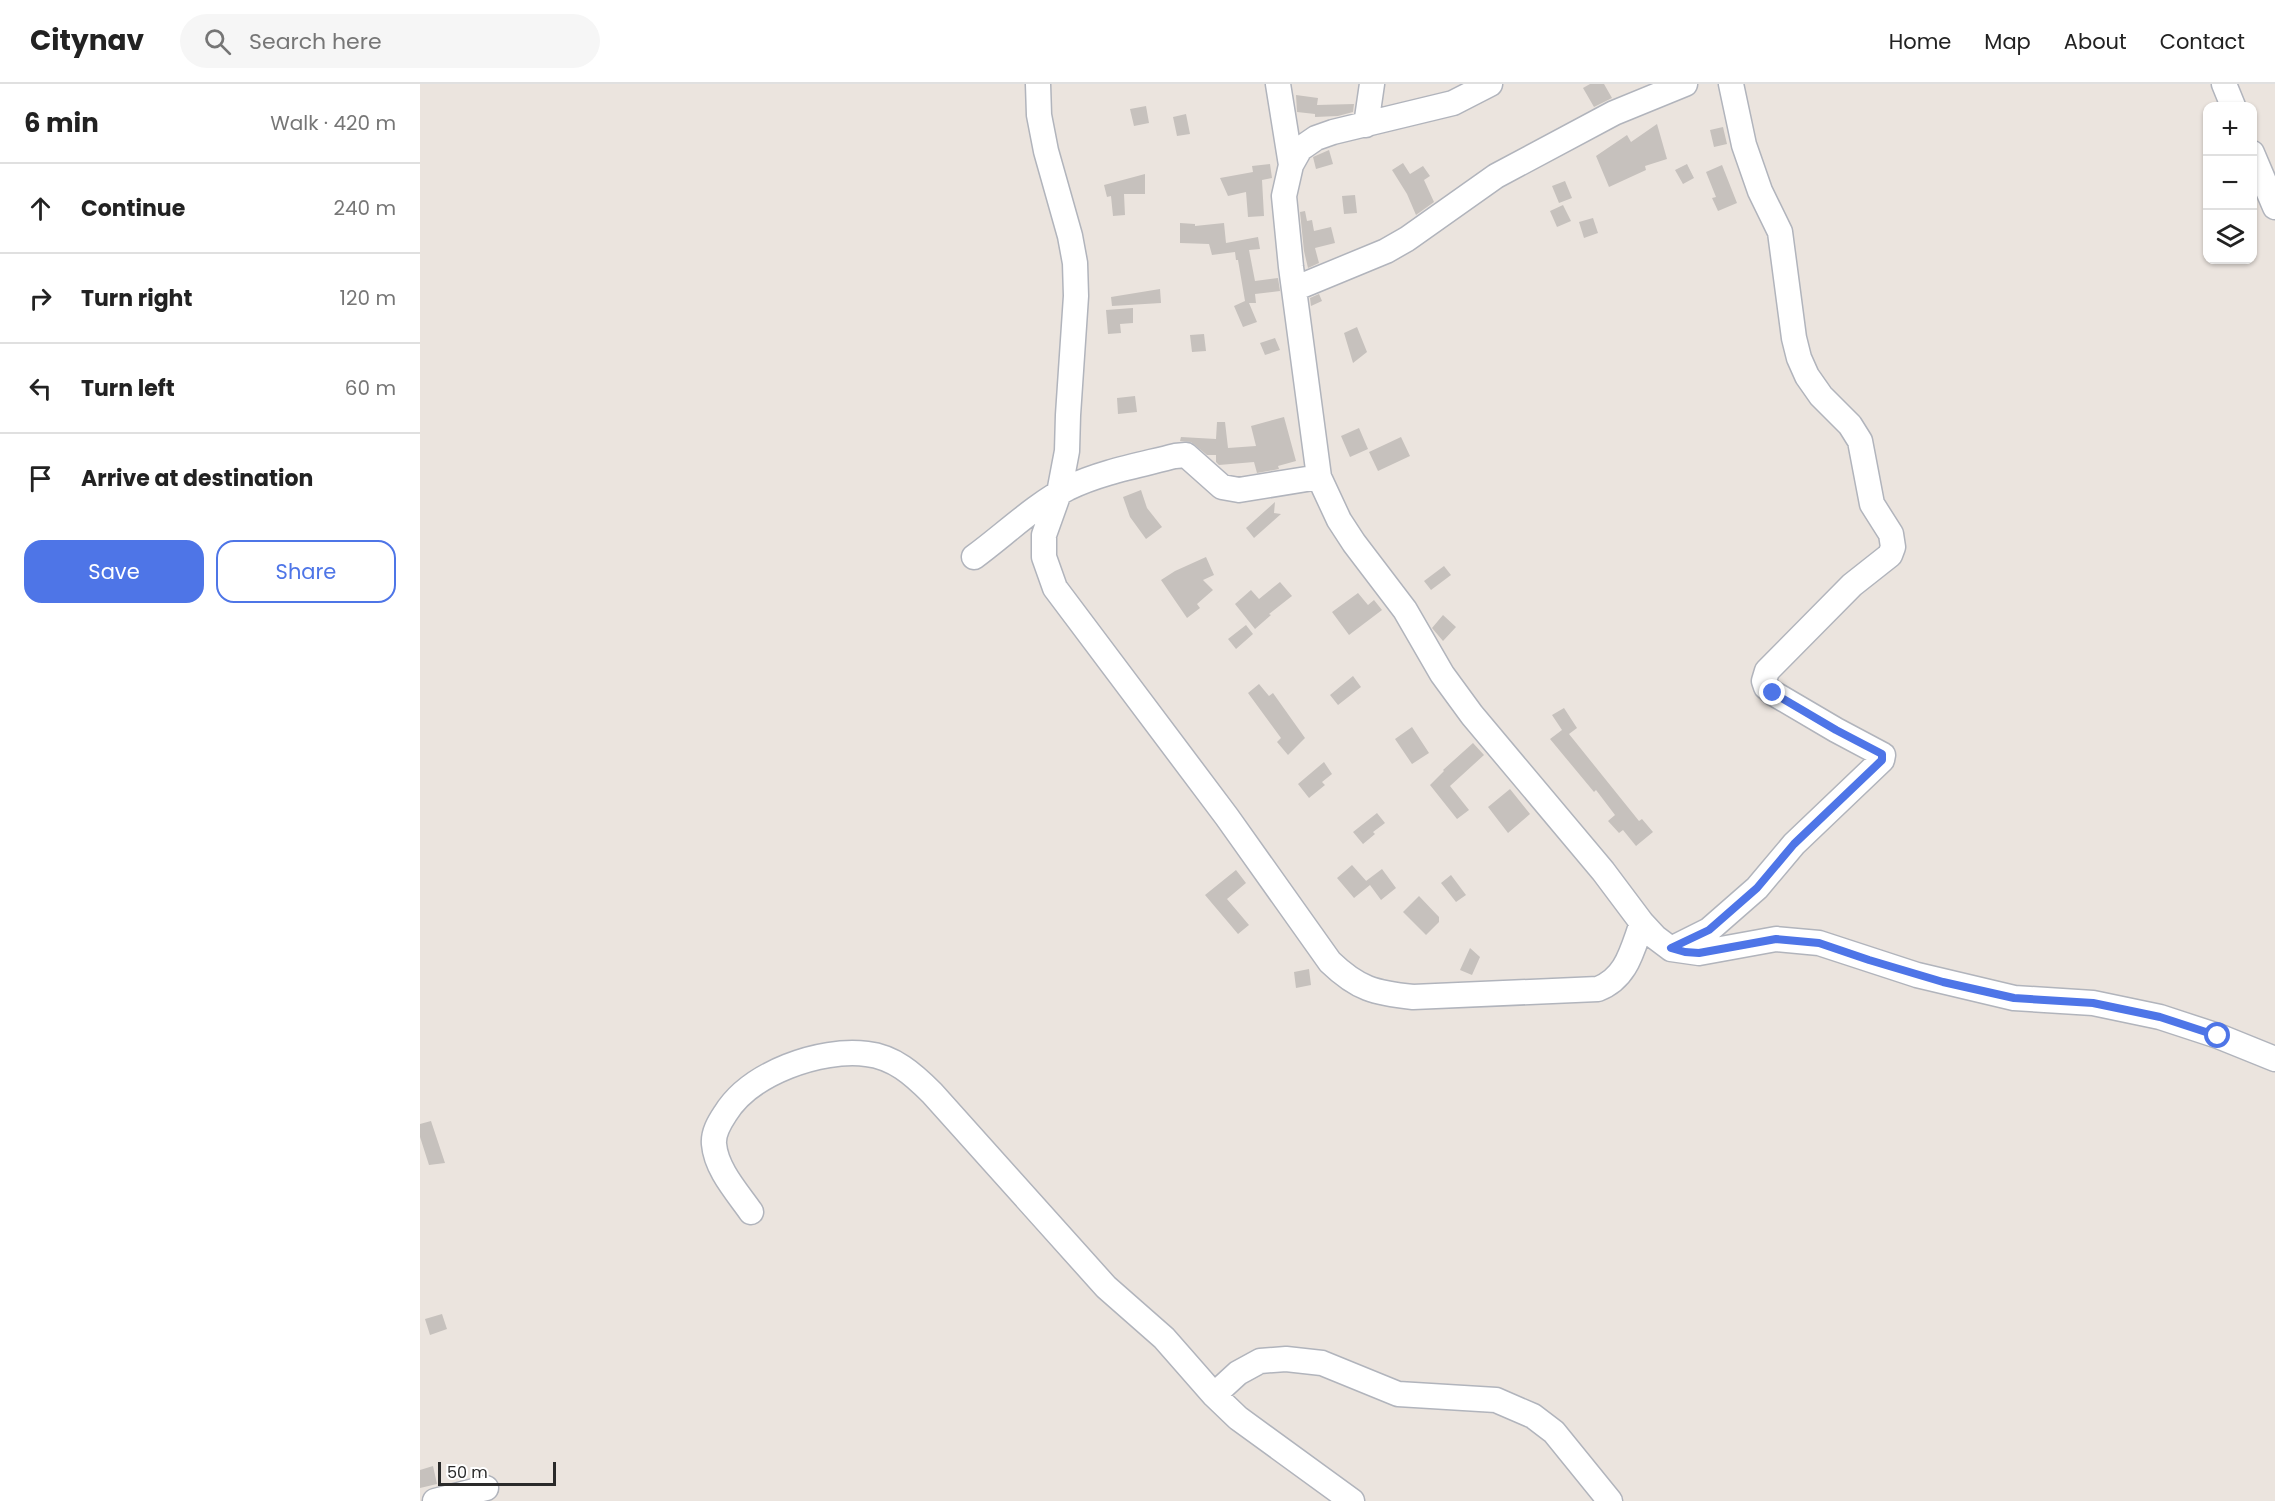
<!DOCTYPE html>
<html lang="en">
<head>
<meta charset="utf-8">
<style>
  :root { --surface:#fff; --page:#f6f6f6; --text:#222; --muted:#767676; --line:#e0e0e0; --accent:#4e75e7 }
  body { margin:0; font-family:Poppins,sans-serif; background:var(--page); color:var(--text) }
  .controls { position:absolute; right:18px; top:18px; display:grid; overflow:hidden; border-radius:12px; box-shadow:0 2px 4px #0004 }
  .controls button { width:54px; height:54px; display:grid; place-items:center; padding:0; border:0; border-bottom:2px solid var(--line); background:var(--surface); color:var(--text); font:30px sans-serif }
  .scale { position:absolute; left:18px; bottom:15px; width:118px; box-sizing:border-box; padding-left:6px; border:3px solid #2a2a2a; border-top:0; font-size:16px; line-height:21px; white-space:nowrap; color:#2a2a2a; -webkit-text-stroke:4px #fff; paint-order:stroke }
  .stop { position:absolute; width:18px; height:18px; margin:-14px; border:4px solid #4e75e7; border-radius:50%; background:#fff }
  .stop.end { background:#4e75e7; border-color:#fff; box-shadow:0 2px 6px #0008 }
  .list { margin:0; padding:0; list-style:none }
  h2 { display:flex; justify-content:space-between; align-items:center; height:78px; margin:0; padding:0 24px; font-size:26px }
  h2 small { font-size:20px; font-weight:400; color:var(--muted) }
  .list li { display:grid; grid-template-columns:39px 1fr auto; gap:18px; align-items:center; box-sizing:border-box; height:90px; padding:0 24px; border-top:2px solid var(--line) }
  .list b { display:block; font-size:22px; white-space:nowrap }
  .list em { font-size:20px; font-style:normal; color:var(--muted) }
  .actions { display:flex; gap:12px; padding:18px 24px }
  .actions a { flex:1; padding:14px 0; border:2px solid var(--accent); border-radius:18px; text-align:center; font-size:21px; color:var(--accent) }
  .actions .main { background:var(--accent); color:#fff }
  .icon { flex:none; width:33px; height:33px; fill:none; stroke:currentColor; stroke-width:2; stroke-linecap:round; stroke-linejoin:round }
  .map { position:relative; flex:none; width:1855px; height:1417px; overflow:hidden }
  header { display:flex; align-items:center; gap:36px; box-sizing:border-box; height:84px; padding:0 30px; background:var(--surface); border-bottom:2px solid var(--line) }
  header strong { font-size:28px }
  nav { display:flex; gap:33px; margin-inline-start:auto; font-size:21px }
  .search { width:420px; height:54px; background:var(--page); display:flex; align-items:center; gap:15px; box-sizing:border-box; padding:0 21px; border-radius:33px; color:var(--muted); font-size:22px }
  main { display:flex }
  aside { flex:1; background:var(--surface) }
  .map>svg:first-child { display:block }
  .building { fill:#c6c1bd }
  .lines { fill:none; stroke-linecap:round; stroke-linejoin:round }
  .minor-casing { stroke:#b1b4bc; stroke-width:27 }
  .minor { stroke:#fff; stroke-width:24 }
  .route { stroke:#4e75e7; stroke-width:8 }
</style>
</head>
<body>
<header>
<strong>Citynav</strong>
<div class="search"><svg class="icon" aria-label="search" viewBox="0 0 24 24"><circle cx="10" cy="10" r="6"/><path d="M15 15l6 6"/></svg>Search here</div>
<nav><a>Home</a><a>Map</a><a>About</a><a>Contact</a></nav>
</header>
<main>
<aside>
<h2>6 min<small>Walk · 420 m</small></h2>
<ul class="list">
<li><svg class="icon" aria-label="ahead" viewBox="0 0 24 24"><path d="M12 20V5M6 11l6-6 6 6"/></svg><div><b>Continue</b></div><em>240 m</em></li>
<li><svg class="icon" aria-label="right" viewBox="0 0 24 24"><path d="M7 20v-9h11M14 6l5 5-5 5"/></svg><div><b>Turn right</b></div><em>120 m</em></li>
<li><svg class="icon" aria-label="left" viewBox="0 0 24 24"><path d="M17 20v-9H6M10 6l-5 5 5 5"/></svg><div><b>Turn left</b></div><em>60 m</em></li>
<li><svg class="icon" aria-label="arrive" viewBox="0 0 24 24"><path d="M6 21V4h12l-3 4 3 4H6"/></svg><div><b>Arrive at destination</b></div></li>
</ul>
<div class="actions"><a class="main">Save</a><a>Share</a></div>
</aside>
<div class="map">
<svg width="1855" height="1417" viewBox="0 0 1855 1417">
  <rect width="100%" height="100%" fill="#ebe4de"/>
  <path class="building" d="M1170,0H1184L1192,14L1174,23L1163,4Z
    M876,11L898,14L897,21L934,20L933,28L918,32L895,33V30L877,28Z
    M726,22L729,39L714,42L710,25Z
    M766,30L770,50L757,52L753,33Z
    M1237,40L1247,75L1225,82L1226,86L1189,103L1176,72L1207,51L1211,58Z
    M1303,43L1307,60L1294,63L1290,46Z
    M909,66L913,80L896,85L893,73Z
    M983,79L990,90L1003,82L1010,92L1004,96L1014,118L996,131L987,110L972,86Z
    M850,80L852,94L842,96L844,132L828,133L826,108L808,112L800,94L833,88L832,82Z
    M1267,80L1274,94L1263,100L1255,86Z
    M1302,81L1317,119L1298,127L1292,114L1296,113L1286,88Z
    M725,90V110H704L705,131L693,132L691,112L687,113L684,101Z
    M1145,97L1152,114L1139,119L1132,102Z
    M935,111L937,129L924,130L922,112Z
    M1143,121L1151,137L1137,143L1130,127Z
    M885,127L887,137L892,136L894,147L911,143L915,159L895,164L899,179L888,184L884,167L880,128Z
    M1173,134L1178,149L1164,154L1159,138Z
    M760,139L775,140V142L804,139L806,159L838,153L840,165L829,166L835,197L858,194L860,207L835,210L836,219H829L837,238L823,243L814,222L825,217L818,176H816L815,168L792,171L789,160L760,159Z
    M740,205L741,219L692,222L691,213Z
    M899,210L902,217L891,222L890,214Z
    M713,224V239L700,240L701,249L688,250L686,226Z
    M937,243L947,268L933,279L924,249Z
    M784,250L786,267L772,268L770,251Z
    M855,254L860,266L845,271L840,259Z
    M715,312L717,328L698,330L697,314Z
    M864,333L876,377L858,382L859,385L837,389L834,378L799,381L796,378V371H787L771,358L760,357L761,353L796,355L797,338H805L808,364L836,362L831,342Z
    M939,344L948,365L930,373L921,352Z
    M981,353L990,372L958,387L949,368Z
    M721,406L727,424L742,443L726,455L710,433L703,413Z
    M855,418L854,429L861,430L834,454L826,444Z
    M786,473L794,491L783,496L793,506L777,520L780,524L767,534L741,496L755,487Z
    M1024,482L1031,491L1011,506L1004,497Z
    M860,498L872,512L849,530L851,531L835,545L815,520L831,506L839,515Z
    M938,509L948,521L954,516L962,526L929,551L912,528Z
    M1023,531L1036,543L1023,557L1012,544Z
    M826,541L833,550L816,565L808,555Z
    M933,592L941,603L918,621L910,611Z
    M839,600L849,612L853,609L885,654L868,671L857,658L861,654L828,609Z
    M1144,624L1157,644L1149,650L1219,737L1222,735L1233,748L1216,762L1203,746L1199,749L1188,737L1195,731L1176,706L1174,708L1130,655L1142,646L1132,631Z
    M992,643L1009,669L992,680L975,655Z
    M1053,659L1064,671L1030,702L1049,726L1037,735L1010,701L1024,687L1023,686Z
    M904,678L912,690L902,698L905,701L889,714L878,700Z
    M1090,705L1110,730L1088,749L1068,723Z
    M957,729L965,739L953,748L955,750L943,760L933,748Z
    M932,781L948,799L946,797L962,785L976,804L961,816L950,801L934,814L917,794Z
    M816,786L826,799L807,815L829,841L818,850L785,811Z
    M1031,791L1046,811L1036,818L1021,799Z
    M999,812L1019,833V838L1006,851L983,828Z
    M1050,864L1060,873L1052,891L1040,886Z
    M889,885L891,901L876,904L874,888Z
    M11,1037L25,1079L9,1081L0,1053V1040Z
    M22,1230L27,1245L10,1251L5,1235Z
    M13,1382L17,1400L0,1404V1386Z"/>
  <g class="lines">
    <defs>
      <path id="minor" d="M618,0L619,31L626,67L650,152L655,179L656,212L648,331L647,367L639,409L624,451V473L635,504L807,733L910,878C938,905 955,909 993,913L1178,905C1207,894 1212,866 1222,839
        M858,0L871,81
        M1070,0L1033,19L913,48L896,54L880,65L871,81L864,112L871,183L899,393L919,436L934,459L985,526L1022,590L1052,631L1183,787L1222,839L1235,853L1251,865L1279,869L1356,855L1399,859L1497,891L1594,914L1673,919L1740,933L1798,952L1855,975
        M1804,0L1813,22
        M946,41L952,0
        M1832,69L1855,123
        M874,205L966,167L987,155L1076,92L1194,29L1265,0
        M554,473C584,451 615,421 648,404C681,388 720,381 755,372L766,371L802,403L819,406L899,393
        M1251,865L1289,846L1337,804L1374,760L1462,676L1463,671L1416,646L1353,609L1346,603L1344,597L1347,587L1432,501L1470,471L1473,463L1471,450L1452,420L1440,357L1430,341L1401,312L1387,292L1379,274L1374,254L1360,148L1340,107L1324,61L1311,0
        M331,1128C317,1108 296,1085 294,1060C293,1049 299,1039 305,1030C330,989 400,964 447,970C474,973 493,990 512,1009L686,1203L744,1254L794,1311L818,1334L932,1417
        M794,1311L818,1289L840,1277L866,1275L902,1279L978,1310L1076,1316L1113,1332L1134,1348L1190,1417
        M15,1417L66,1404"/>
    </defs>
    <use href="#minor" class="minor-casing"/>
    <use href="#minor" class="minor"/>
  </g>
  <g class="lines">
    <path class="route" d="M1353,609L1416,646L1462,670V676L1374,760L1337,804L1289,846L1251,864L1265,868L1279,869L1356,855L1399,859L1449,876L1523,898L1594,914L1673,919L1740,933L1798,952"/>
  </g>
</svg>
<div class="controls">
<button>+</button>
<button>−</button>
<button><svg class="icon" aria-label="layers" viewBox="0 0 24 24"><path d="M12 4l9 5-9 5-9-5zM3 14l9 5 9-5"/></svg></button>
</div>
<div class="scale">50 m</div>
<div class="stop" style="left:1798px;top:952px"></div>
<div class="stop end" style="left:1353px;top:609px"></div>
</div>
</main>
</body>
</html>
